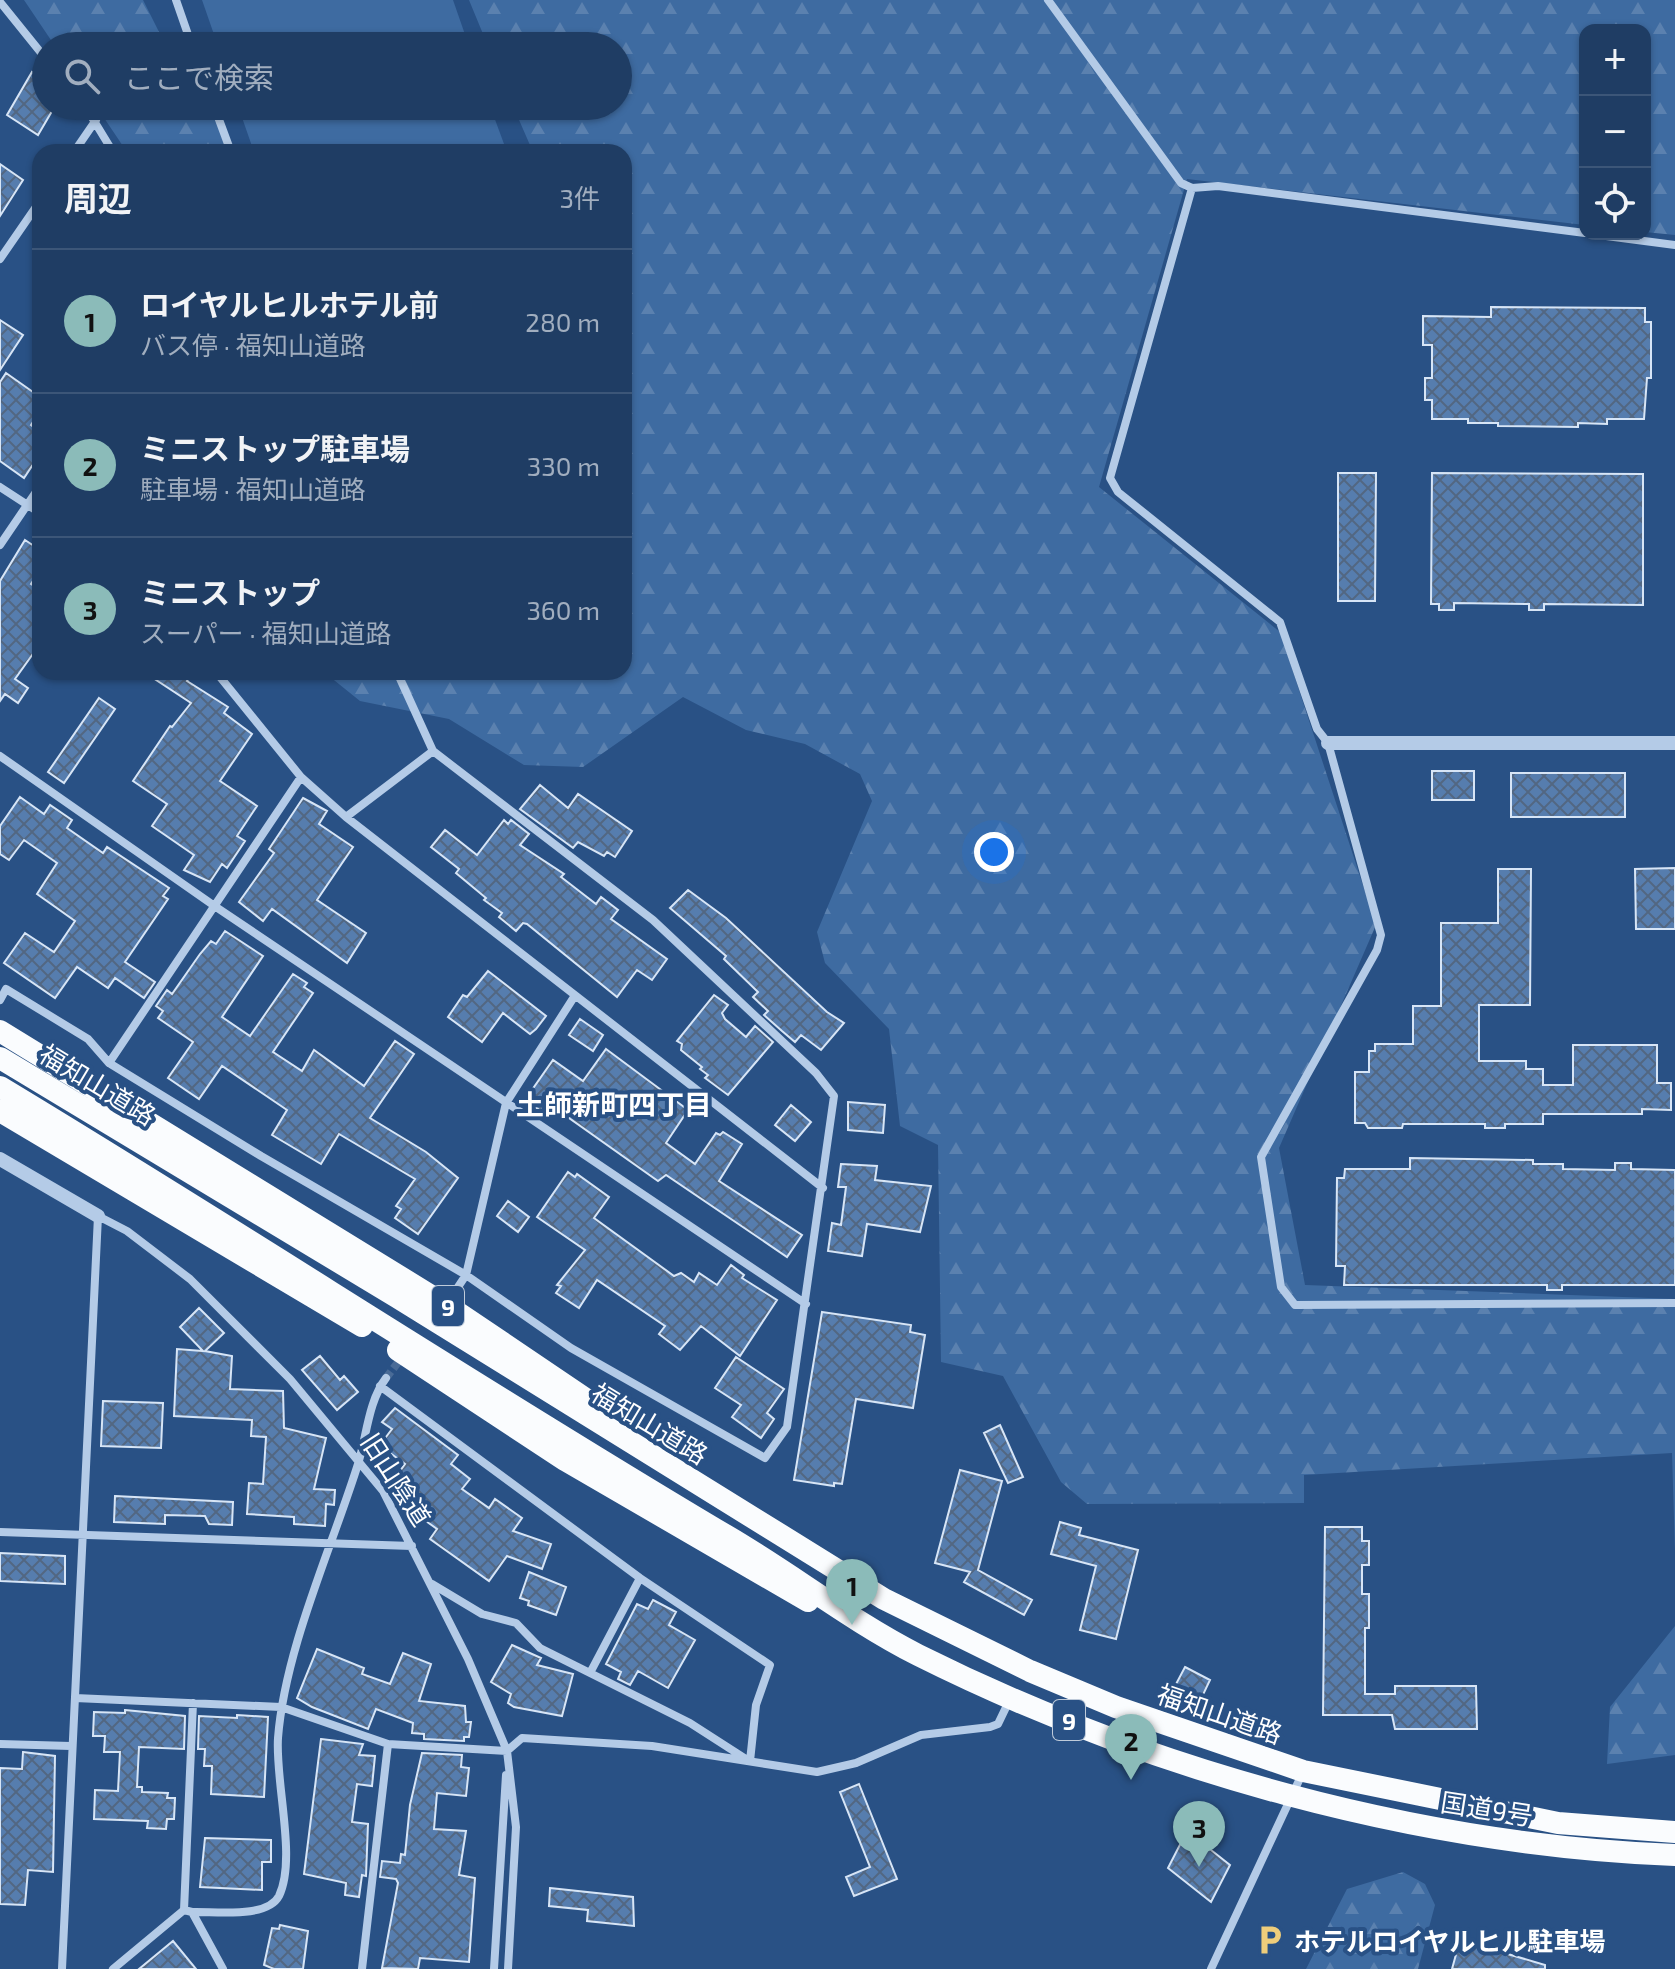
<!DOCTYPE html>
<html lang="ja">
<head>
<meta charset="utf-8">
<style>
  :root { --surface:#1f3d64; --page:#27446a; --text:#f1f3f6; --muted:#a1aebf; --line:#3c5678; --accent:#8bbbb9 }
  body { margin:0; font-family:"Exo 2","Noto Sans JP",sans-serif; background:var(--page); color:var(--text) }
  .controls { position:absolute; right:24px; top:24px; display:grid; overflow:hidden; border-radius:16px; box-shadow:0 2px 6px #0004 }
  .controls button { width:72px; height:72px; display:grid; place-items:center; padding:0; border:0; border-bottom:2px solid var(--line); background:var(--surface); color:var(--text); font:40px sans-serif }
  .you { position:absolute; left:994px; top:852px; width:28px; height:28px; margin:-20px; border:6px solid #fff; border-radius:50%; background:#1a73e8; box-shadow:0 0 0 12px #1a73e833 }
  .badge { display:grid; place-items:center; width:52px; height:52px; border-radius:50%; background:var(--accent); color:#111; font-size:26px; font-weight:700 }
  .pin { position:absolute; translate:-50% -66px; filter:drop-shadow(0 2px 4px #0008) }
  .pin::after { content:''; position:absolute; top:42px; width:28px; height:24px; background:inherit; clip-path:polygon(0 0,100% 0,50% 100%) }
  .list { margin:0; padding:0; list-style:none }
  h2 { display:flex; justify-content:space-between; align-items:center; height:104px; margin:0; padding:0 32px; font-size:34px }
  h2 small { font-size:26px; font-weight:400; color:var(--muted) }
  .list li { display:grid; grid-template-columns:52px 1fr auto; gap:24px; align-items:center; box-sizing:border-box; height:144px; padding:0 32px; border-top:2px solid var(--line) }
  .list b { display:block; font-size:30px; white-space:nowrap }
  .list p { margin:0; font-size:26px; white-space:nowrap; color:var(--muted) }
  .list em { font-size:26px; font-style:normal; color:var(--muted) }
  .icon { flex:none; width:44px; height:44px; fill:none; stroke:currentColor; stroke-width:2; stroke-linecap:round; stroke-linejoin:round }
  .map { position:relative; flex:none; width:1675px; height:1969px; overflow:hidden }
  .search { position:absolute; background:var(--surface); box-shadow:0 2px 6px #0004; left:32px; top:32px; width:600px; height:88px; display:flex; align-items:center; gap:20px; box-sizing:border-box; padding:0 28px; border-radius:44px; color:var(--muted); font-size:30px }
  .panel { position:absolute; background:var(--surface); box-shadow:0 2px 6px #0004; left:32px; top:144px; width:600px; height:536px; border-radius:24px }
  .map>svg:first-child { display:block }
  .forest { fill:url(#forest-firs) }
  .pitch { fill:#3e6ba1 }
  .building { fill:url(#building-cross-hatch); stroke:#d7e5f6; stroke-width:2 }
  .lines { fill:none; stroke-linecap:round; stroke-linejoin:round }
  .minor-tunnel { stroke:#496b97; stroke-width:8; stroke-dasharray:8 4; stroke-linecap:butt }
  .minor { stroke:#b4cbe7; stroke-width:8 }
  .tertiary { stroke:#b4cbe7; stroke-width:14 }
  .trunk { stroke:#fafcfe; stroke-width:22 }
  .labels { text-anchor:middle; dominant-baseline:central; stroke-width:8; stroke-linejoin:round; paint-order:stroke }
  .shield { fill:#295185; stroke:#bfcbda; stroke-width:2 }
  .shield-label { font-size:24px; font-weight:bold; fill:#fff }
  .street-label { font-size:26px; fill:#fff; stroke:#295185 }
  .poi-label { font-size:26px; font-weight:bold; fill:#fff; stroke:#295185; text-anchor:start }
  .neighbourhood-label { font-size:28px; font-weight:bold; fill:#fff; stroke:#295185 }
</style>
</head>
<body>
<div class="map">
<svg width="1675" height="1969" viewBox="0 0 1675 1969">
  <defs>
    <pattern id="forest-firs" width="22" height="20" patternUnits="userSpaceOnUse" patternTransform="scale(2)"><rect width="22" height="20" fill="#3e6ba1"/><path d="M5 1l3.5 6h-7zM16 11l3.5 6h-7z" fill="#5b81af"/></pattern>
    <pattern id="building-cross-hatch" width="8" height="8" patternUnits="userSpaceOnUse" patternTransform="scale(2)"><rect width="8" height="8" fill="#567dae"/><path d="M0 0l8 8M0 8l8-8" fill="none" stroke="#526782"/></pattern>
  </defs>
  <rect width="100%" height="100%" fill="#295185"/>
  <path class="forest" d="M24,0H143L166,46H55Z
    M469,0H1675V235L1645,232V30H1585V225L1187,179L1099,487L1280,632L1376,925L1279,1148L1305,1285L1675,1299V1550L1672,1453L1304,1475V1503L1087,1504L1061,1482L1003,1376L941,1362L938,1145L900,1126L889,1029L825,963L817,932L872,801L860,774L805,744L746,730L683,697L583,767L524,765L449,719L360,701L324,672H624V152H533L513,106H618V46H488Z
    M96,106H206L219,122L228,152H127Z
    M1675,1626V1755L1607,1764L1610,1707Z
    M1403,1872L1425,1884L1435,1905L1418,1969H1306L1347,1889Z"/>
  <path class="pitch" d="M202,0H453L469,46H218Z
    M238,106H490L507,152H254Z"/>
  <path class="building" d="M32,72L46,81V106H55L38,135L7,115Z
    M0,164L23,180L0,216Z
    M1491,307L1645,308V322H1651V378H1647L1644,419H1607V424L1578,423V427L1498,426V423H1468V419H1432V400H1425V378H1432V345H1423V316L1491,317Z
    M0,320L23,335L0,370Z
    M6,373L40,397V411L31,425L40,432V472L32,466L24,478L0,461V382Z
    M1338,473H1376L1375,601H1338Z
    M1432,473L1643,474V605L1544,604V610H1529V604L1454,603V610H1439V604H1431Z
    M25,540L40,550V570L31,584L40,590V644L15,679L28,688L18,703L5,694L0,701V581Z
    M144,672H193L187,681L228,707L224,713L252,734L220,781L257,806L237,836L245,841L227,868L222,864L210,882L184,870L194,855L152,826L167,804L133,781L170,726L172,727L191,703Z
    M99,698L115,709L64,783L48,772Z
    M1432,771H1474V800H1432Z
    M1511,773H1625V817H1511Z
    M540,785L568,808L578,794L632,831L615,857L607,852L604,856L578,842L573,848L520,809Z
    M20,797L44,814L50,805L72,820L67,828L103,853L107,847L169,888L163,896L168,899L125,962L155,982L144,998L115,978L108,988L77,967L55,998L4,963L25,933L54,952L75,921L37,894L57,863L24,840L9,860L0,854V826Z
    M303,798L327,811L319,824L353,847L317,900L366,933L347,963L272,909L263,921L239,902L274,853L269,849Z
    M504,820L508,824L511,820L529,834L520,845L564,874L561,877L596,904L601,897L618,910L611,919L667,959L652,980L637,970L617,997L527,924L523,923L516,931L499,917L502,913L484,900L486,898L456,873L459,869L431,847L445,830L477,855Z
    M1675,868V929H1636L1635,869Z
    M1498,869H1531L1530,1005H1479V1061H1526V1069H1543V1085H1573V1045H1657V1083H1671V1110L1642,1109V1114H1543V1124H1505V1128H1485V1124H1403L1402,1128H1368L1365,1123H1355V1072H1369V1051H1375V1044H1413V1006H1441V923H1498Z
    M688,890L726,918L827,1012L844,1023L821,1050L801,1035L795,1042L782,1031L764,1015L768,1011L753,997L758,992L724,959L726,956L670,908Z
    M225,931L263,956L222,1017L250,1036L293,974L307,983L304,987L313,993L273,1052L302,1071L314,1050L364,1086L395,1041L414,1054L370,1118L426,1152L458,1178L418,1234L395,1218L401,1209L396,1206L415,1179L339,1134L321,1164L272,1135L287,1110L222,1066L199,1099L168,1078L193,1042L158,1018L163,1011L156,1006L167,990L172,994L200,954L211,941L216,944Z
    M488,971L546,1016L536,1029L530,1034L503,1013L482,1042L448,1017L463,995L467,997Z
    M714,995L728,1005L722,1013L725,1019L746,1037L755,1026L773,1042L728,1095L705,1078L708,1075L700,1069L702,1067L681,1050L682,1044L677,1041Z
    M580,1019L603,1035L593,1051L569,1035Z
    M606,1049L688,1110L666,1143L695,1164L716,1133L720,1135L723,1132L742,1144L719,1181L802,1235L787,1257L666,1175L658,1181L559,1111L556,1116L551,1112L548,1116L531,1104L533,1101L527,1097L553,1060L583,1081Z
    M848,1102L885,1105L883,1133L848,1130Z
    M791,1105L811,1122L795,1141L775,1125Z
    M1410,1158L1533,1160V1164H1563V1169L1615,1170V1163H1631V1169L1675,1170V1285H1562V1290H1547V1285H1344L1345,1266H1336L1337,1178H1344L1345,1169H1410Z
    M841,1164L877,1166L875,1180L931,1186L920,1232L867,1224L862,1256L828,1251L832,1223L841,1225L846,1187H838Z
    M568,1172L575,1177L577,1174L609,1197L594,1218L674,1276L681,1273L694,1282L699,1273L717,1285L731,1265L744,1275L742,1278L777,1300L740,1356L701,1326L680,1350L659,1334L665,1326L597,1280L579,1308L556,1293L561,1286L557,1285L585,1250L537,1217Z
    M508,1201L529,1217L518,1232L497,1216Z
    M199,1308L224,1333L205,1351L232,1356L230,1389L283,1391L284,1428L326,1438L314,1489L335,1490L334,1505L326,1504L325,1526L294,1524V1517L247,1514L249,1483L263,1484L266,1437L251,1436L252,1420L174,1416L177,1349L203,1351L180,1327Z
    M822,1312L911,1325L910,1332L925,1335L913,1408L856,1399L842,1484L834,1483V1486L794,1480Z
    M320,1356L340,1380L344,1376L358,1392L337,1410L302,1370Z
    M736,1357L784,1389L767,1413L774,1419L761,1438L732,1417L741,1405L715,1388Z
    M103,1401L163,1403L161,1448L101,1446Z
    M395,1408L458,1455L451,1464L470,1479L462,1489L489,1508L495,1499L522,1518L513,1531L551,1544L542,1569L507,1556L489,1581L430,1539L437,1529L408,1508L411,1504L401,1496L406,1490L399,1485L406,1476L400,1471L405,1464L386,1450L389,1445L383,1441L392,1429L382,1422Z
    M1000,1425L1023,1477L1008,1483L984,1433Z
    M960,1470L1002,1481L978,1570L1032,1600L1024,1615L964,1582L970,1572L935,1563Z
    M115,1496L233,1502L232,1525L209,1524L205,1516L165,1515V1524L114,1522Z
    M1060,1522L1081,1528L1079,1535L1087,1537L1138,1550L1116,1639L1080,1630L1096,1566L1051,1554Z
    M1325,1527H1362V1541H1369V1565H1362V1594H1369V1628H1365V1694H1395V1686H1476L1477,1729H1395L1392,1715H1323Z
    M0,1553L65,1556V1584L0,1581Z
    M529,1572L566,1587L556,1615L528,1605L529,1601L520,1598Z
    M653,1600L676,1612L669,1625L695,1640L668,1688L638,1671L630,1685L618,1679L621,1672L606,1664L637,1604L648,1609Z
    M512,1645L541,1658L537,1665L573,1674L562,1716L514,1707L508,1703L511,1694L491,1682Z
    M317,1649L364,1668L362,1674L390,1684L403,1653L431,1664L419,1701L465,1706L466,1722H471L469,1737H464V1741L424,1739V1734L412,1733L413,1723L376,1709L368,1729L312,1707L297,1698Z
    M1185,1667L1210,1680L1201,1699L1175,1686Z
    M125,1710L185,1716L184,1749L139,1747L137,1787H142V1792L168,1793L167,1798H175L174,1819H167L166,1829L147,1828L148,1821L94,1819L95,1790L118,1791L120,1752H104L105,1736H93L94,1712L125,1713Z
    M237,1715L268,1717L264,1797L211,1794L212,1766H204L205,1749H198L199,1716L237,1718Z
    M321,1739L363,1744L359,1755L375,1756L372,1786L357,1784L352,1822L368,1824L366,1876L362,1875L359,1897L345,1895L346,1883L304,1874Z
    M23,1752L55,1756L53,1872L28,1870L25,1905L0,1904V1768L22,1769Z
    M422,1753L462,1755L461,1767L469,1768L466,1796L437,1793L434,1829L466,1831L459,1875L475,1878L469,1962L420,1958L418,1969L382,1968L398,1883L396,1879L380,1877L382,1861L400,1863L401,1854L405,1855L410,1805Z
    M859,1784L897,1879L854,1896L846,1877L870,1867L840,1792Z
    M1187,1831L1230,1865L1211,1902L1168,1868Z
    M205,1838L271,1840V1862H262V1890L200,1887Z
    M550,1888L633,1897L634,1926L587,1921L588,1910L549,1906Z
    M280,1925L308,1931L303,1969H274L264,1965L272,1928L279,1929Z
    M1460,1940L1545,1965V1969H1452Z
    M173,1941L196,1969H139Z"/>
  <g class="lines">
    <path class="minor-tunnel" d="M386,1378L403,1356"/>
    <path class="minor" d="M176,0L192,46
      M1048,0L1181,183L1192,188L1218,186L1585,233
      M0,2L46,59
      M85,106L113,152
      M214,106L231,152
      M74,152L96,120
      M1192,188L1110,478L1118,492L1280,622L1317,729L1328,743L1381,935L1377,950L1261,1157L1281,1287L1295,1305L1675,1303
      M1591,234L1675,245
      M0,259L40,201
      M0,487L40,513
      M0,545L40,486
      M216,672L301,777L346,817L823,1188
      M0,756L216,907L806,1304
      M301,777L109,1063L261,1156L466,1275L571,1348L765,1458L787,1427L834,1096L816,1073L653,920L433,751
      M346,817L433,751L397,672
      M0,1000L6,989L88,1039L109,1063
      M454,1293L466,1275L506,1103L574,997
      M380,1386L640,1578L770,1665L756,1705L750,1761
      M0,1532L412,1546
      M432,1584L482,1614L516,1623L540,1648L690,1723L746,1759
      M590,1673L640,1578
      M75,1698L281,1707L388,1744L507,1751L522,1738L652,1746L817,1772L856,1763L921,1735L990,1727L998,1724L1010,1699
      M193,1703L184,1910L192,1912L223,1969
      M0,1744L71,1746
      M192,1912C214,1911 267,1919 279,1896C297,1859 275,1782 278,1738C285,1649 331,1550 358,1464C367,1435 368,1402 386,1378
      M62,1969L98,1216L127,1231L190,1279L290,1379L383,1491L468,1659L507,1751L516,1827L508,1969
      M113,1969L184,1910
      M362,1969L388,1744
      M494,1969L506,1775
      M1211,1969L1302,1774"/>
    <path class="tertiary" d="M1328,743H1675
      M0,1159L98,1216"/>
    <path class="trunk" d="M0,1031L454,1310L605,1412
      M0,1058L397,1297L884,1599L1030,1671L1116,1707L1303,1771L1558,1823L1675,1832
      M0,1087C244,1234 482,1391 727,1536C792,1574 851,1621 918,1655C1148,1770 1418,1845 1675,1855
      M0,1111L362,1326
      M398,1350L565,1460L808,1601"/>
  </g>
  <defs>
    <symbol id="parking-bare" viewBox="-9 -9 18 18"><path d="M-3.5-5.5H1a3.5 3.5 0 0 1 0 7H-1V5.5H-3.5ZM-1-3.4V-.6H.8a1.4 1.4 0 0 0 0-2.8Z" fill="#eecd7b" stroke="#295185" stroke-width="2.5" paint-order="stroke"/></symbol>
  </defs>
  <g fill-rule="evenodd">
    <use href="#parking-bare" x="1248" y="1918" width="44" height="44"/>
  </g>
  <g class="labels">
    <g class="shield">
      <rect x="432" y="1286" width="32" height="40" rx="6"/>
      <rect x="1053" y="1700" width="32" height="40" rx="6"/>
    </g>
    <g class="shield-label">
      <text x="448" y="1306">9</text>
      <text x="1069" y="1720">9</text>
    </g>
    <g class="street-label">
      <text transform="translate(98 1084) rotate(31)">福知山道路</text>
      <text transform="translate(650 1423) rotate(31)">福知山道路</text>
      <text transform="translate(397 1479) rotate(57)">旧山陰道</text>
      <text transform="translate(1220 1713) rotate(19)">福知山道路</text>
      <text transform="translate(1487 1808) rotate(9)">国道9号</text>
    </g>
    <g class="poi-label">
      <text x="1294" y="1940">ホテルロイヤルヒル駐車場</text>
    </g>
    <g class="neighbourhood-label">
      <text x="614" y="1104">土師新町四丁目</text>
    </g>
  </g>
</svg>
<div class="controls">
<button>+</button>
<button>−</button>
<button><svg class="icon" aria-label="locate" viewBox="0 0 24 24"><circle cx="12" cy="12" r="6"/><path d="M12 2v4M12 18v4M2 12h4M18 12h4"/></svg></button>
</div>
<div class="you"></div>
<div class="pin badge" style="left:852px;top:1625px">1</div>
<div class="pin badge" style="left:1131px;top:1780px">2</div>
<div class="pin badge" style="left:1199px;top:1867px">3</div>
<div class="search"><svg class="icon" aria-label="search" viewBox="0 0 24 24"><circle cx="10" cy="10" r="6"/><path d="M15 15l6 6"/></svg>ここで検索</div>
<section class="panel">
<h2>周辺<small>3件</small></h2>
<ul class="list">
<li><span class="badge">1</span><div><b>ロイヤルヒルホテル前</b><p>バス停 · 福知山道路</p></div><em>280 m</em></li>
<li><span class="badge">2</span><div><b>ミニストップ駐車場</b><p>駐車場 · 福知山道路</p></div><em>330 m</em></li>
<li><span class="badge">3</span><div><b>ミニストップ</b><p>スーパー · 福知山道路</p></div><em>360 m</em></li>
</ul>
</section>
</div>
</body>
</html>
